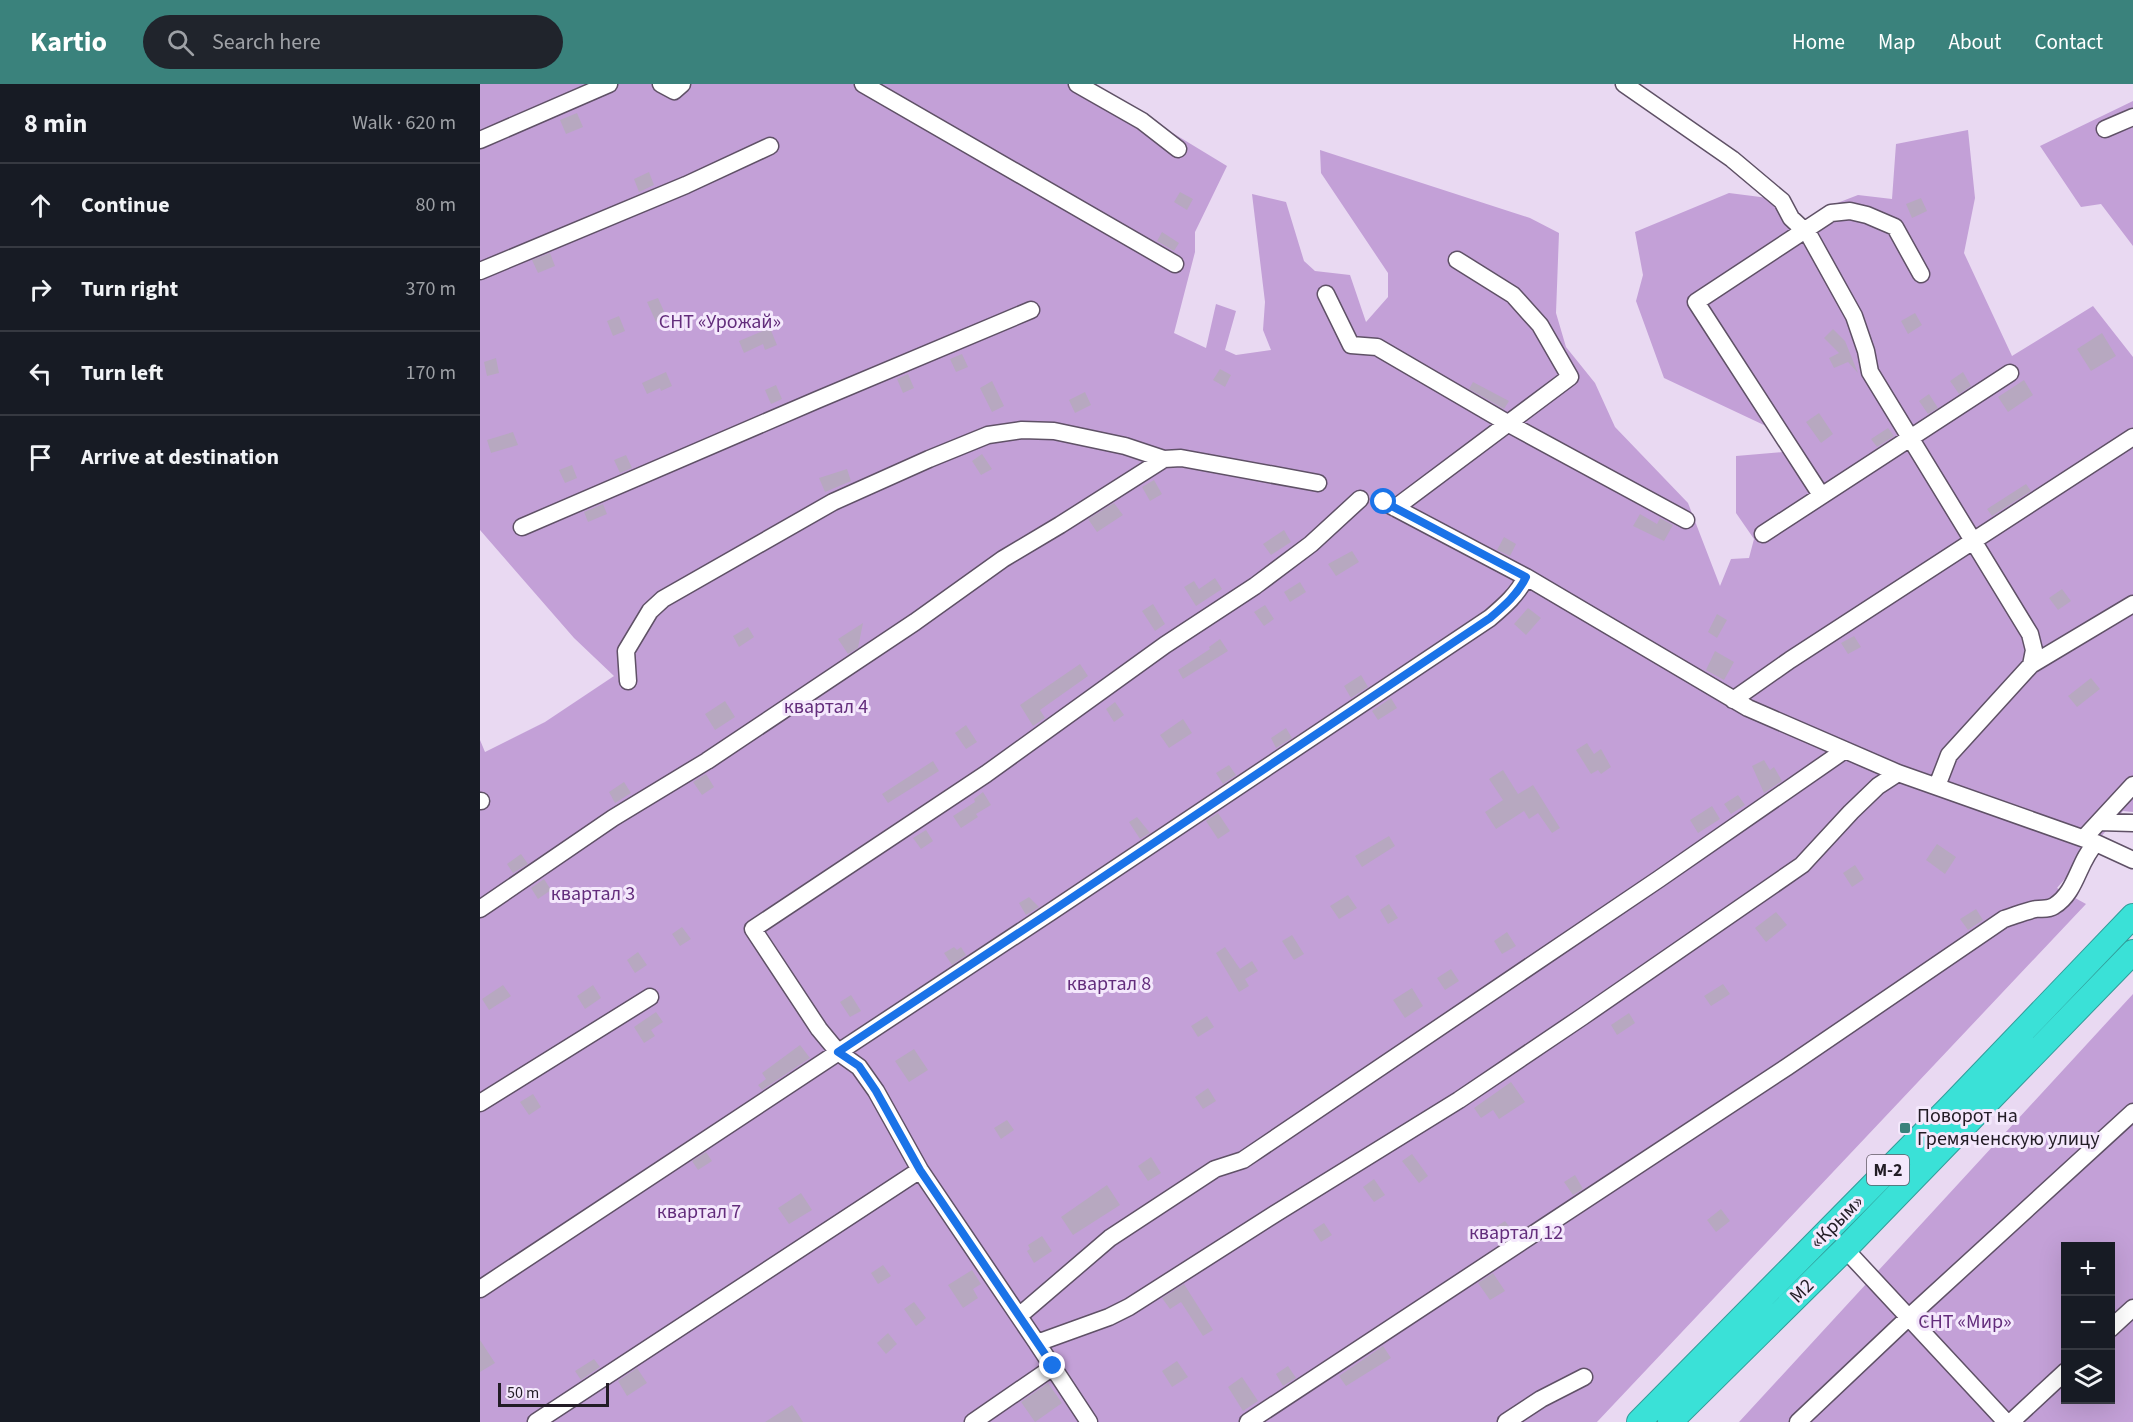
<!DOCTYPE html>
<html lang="en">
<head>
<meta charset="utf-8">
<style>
  :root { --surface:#171b24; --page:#20242c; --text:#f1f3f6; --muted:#9ea1a6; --line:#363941; --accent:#3a827c }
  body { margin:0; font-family:"Source Sans 3",sans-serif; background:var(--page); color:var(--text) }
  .controls { position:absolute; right:18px; bottom:18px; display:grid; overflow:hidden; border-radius:0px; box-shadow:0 6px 24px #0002 }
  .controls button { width:54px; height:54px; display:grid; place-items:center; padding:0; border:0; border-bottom:2px solid var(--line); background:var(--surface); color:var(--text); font:30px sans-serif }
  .scale { position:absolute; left:18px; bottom:15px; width:111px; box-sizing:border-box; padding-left:6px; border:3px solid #221c25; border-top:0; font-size:16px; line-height:21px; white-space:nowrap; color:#221c25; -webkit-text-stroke:4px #f4e8fc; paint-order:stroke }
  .stop { position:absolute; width:18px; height:18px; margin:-14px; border:4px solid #1a73e8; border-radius:50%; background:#fff }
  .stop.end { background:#1a73e8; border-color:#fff; box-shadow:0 2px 6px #0008 }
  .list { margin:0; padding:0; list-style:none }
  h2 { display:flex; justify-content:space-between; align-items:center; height:78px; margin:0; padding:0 24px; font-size:26px }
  h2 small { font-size:20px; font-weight:400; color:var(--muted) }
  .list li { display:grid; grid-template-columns:39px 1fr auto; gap:18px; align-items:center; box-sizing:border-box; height:84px; padding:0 24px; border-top:2px solid var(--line) }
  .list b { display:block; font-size:22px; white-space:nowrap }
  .list em { font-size:20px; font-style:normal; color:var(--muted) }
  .icon { flex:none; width:33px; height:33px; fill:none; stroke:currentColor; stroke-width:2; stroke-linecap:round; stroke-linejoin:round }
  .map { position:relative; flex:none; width:1653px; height:1338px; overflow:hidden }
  header { display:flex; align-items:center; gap:36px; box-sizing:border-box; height:84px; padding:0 30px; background:var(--accent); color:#fff }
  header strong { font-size:28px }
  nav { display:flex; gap:33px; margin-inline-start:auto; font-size:21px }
  .search { width:420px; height:54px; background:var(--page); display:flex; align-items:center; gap:15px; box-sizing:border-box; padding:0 21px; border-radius:33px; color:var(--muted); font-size:22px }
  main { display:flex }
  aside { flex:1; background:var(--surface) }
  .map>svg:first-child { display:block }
  .green { fill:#c3a0d7; fill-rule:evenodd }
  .building { fill:#b7a8c0 }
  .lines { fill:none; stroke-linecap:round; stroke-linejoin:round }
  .minor-casing { stroke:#5f5166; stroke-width:19 }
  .highway-casing { stroke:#329c99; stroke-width:26 }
  .minor { stroke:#fff; stroke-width:16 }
  .highway { stroke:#3ae1d7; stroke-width:24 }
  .route { stroke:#1a73e8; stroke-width:8 }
  .poi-dot { fill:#3a827c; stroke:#f4e8fc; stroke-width:2 }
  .labels { text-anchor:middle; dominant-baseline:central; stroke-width:6; stroke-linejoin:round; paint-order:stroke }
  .shield { fill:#f4e8fc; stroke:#615966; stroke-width:1.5 }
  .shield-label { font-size:18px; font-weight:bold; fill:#221c25 }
  .park-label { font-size:20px; fill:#632d7c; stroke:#f4e8fc }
  .poi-label { font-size:20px; fill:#221c25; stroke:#f4e8fc; text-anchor:start }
  .street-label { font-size:20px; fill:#221c25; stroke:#f4e8fc }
</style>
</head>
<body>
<header>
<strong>Kartio</strong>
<div class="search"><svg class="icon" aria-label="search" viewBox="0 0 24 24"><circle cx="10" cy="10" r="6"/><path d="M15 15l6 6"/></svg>Search here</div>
<nav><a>Home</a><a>Map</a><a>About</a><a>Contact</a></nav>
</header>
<main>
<aside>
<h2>8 min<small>Walk · 620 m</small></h2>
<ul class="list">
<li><svg class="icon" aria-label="ahead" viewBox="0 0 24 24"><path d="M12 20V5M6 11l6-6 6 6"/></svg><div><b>Continue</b></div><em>80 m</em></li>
<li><svg class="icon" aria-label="right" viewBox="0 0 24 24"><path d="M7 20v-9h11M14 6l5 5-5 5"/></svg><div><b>Turn right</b></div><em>370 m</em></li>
<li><svg class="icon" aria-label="left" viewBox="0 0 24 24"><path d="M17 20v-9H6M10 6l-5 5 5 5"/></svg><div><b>Turn left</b></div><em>170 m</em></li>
<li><svg class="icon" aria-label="arrive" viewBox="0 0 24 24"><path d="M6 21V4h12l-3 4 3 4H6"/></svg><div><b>Arrive at destination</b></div></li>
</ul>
</aside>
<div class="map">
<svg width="1653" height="1338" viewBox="0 0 1653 1338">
  <rect width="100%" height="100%" fill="#e9d9f2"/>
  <path class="green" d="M0,0H612L747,82L715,148V168L694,249L726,264L736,220L756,227L745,266L756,271L791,266L783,246L785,218L772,110L806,118L824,177L835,187L870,191L886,238L908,213V189L841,89L840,66L1050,134L1079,149L1076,229L1086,263L1115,299L1135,343L1208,419L1240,502L1251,475L1269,474L1274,455L1256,429V372L1303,368L1286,342L1184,294L1156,217L1163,191L1155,148L1249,109L1303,116L1327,137L1347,123L1378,111L1412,115L1416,60L1488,46L1495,114L1484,169L1532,272L1613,222L1653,273V728L1643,727L1577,804L1606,820L1117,1338H0V656L5,668L65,638L134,592L94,554L0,446Z
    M1653,17V162L1621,120L1601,123L1560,62Z
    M1653,910V1338H1259ZM1586,1162H1630V1316H1586Z"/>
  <path class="building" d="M97,29L103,43L86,50L80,36Z
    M169,88L174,101L159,108L154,95Z
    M700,108L713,115L707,126L694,118Z
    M1441,114L1447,127L1432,134L1426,120Z
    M682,148L699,159L694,167L677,157Z
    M70,169L75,182L58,189L52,176Z
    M178,214L187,234L176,238L167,218Z
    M1435,229L1442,241L1428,250L1421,237Z
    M139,232L145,247L133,252L127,237Z
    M290,244L297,261L285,266L283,260L264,269L259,257Z
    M1353,245L1365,257L1378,289L1368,278L1354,284L1349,274L1359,269L1344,254Z
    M1622,249L1636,272L1611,287L1597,265Z
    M482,270L488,283L476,288L470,275Z
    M16,274L19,289L7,292L4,278Z
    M740,285L751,291L745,303L733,296Z
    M186,288L192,302L181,307L180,304L167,310L162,299Z
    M1483,288L1491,302L1479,310L1470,297Z
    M428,290L434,304L423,309L417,295Z
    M1544,296L1553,311L1528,328L1518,313Z
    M512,297L524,322L512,328L500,304Z
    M993,298L1029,317L1024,325L989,305Z
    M296,301L302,315L291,320L285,306Z
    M605,308L611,321L595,329L589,316Z
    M1449,310L1458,324L1448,330L1439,317Z
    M1339,329L1353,350L1341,359L1326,338Z
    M1408,344L1414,352L1397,363L1391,355Z
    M33,348L38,361L11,369L7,356Z
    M502,370L512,385L501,391L492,377Z
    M146,371L152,384L140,389L134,376Z
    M92,381L97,394L85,399L79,386Z
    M367,385L371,397L345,408L339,394Z
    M674,396L682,410L670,417L662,403Z
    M1546,400L1551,407L1512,432L1507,425Z
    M634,419L643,431L617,448L608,435Z
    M123,420L127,430L108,438L104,428Z
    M1160,430L1177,440L1180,434L1193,441L1184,457L1153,442Z
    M804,446L811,458L791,471L783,460Z
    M1024,453L1036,460L1030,472L1017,466Z
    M872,467L879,478L856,492L848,480Z
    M735,494L742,505L716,522L704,503L714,497L719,505Z
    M820,498L826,508L810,518L804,508Z
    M1582,505L1591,517L1578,526L1569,514Z
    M673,520L685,540L675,547L662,527Z
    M785,521L794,535L784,542L774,528Z
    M1048,524L1061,534L1046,551L1034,540Z
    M1237,530L1247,536L1237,554L1228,548Z
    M383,539L378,564L368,570L358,555Z
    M268,543L274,553L259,563L253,552Z
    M1374,552L1381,563L1368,570L1361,559Z
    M740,555L748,567L703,595L698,586L730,565L729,563Z
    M1235,567L1254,578L1244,596L1226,586Z
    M600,580L608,592L560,626L565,634L553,642L540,621Z
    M881,591L888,603L871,614L864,602Z
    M1611,594L1620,605L1597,623L1588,612Z
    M911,614L917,624L898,636L892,627Z
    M245,617L255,633L235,646L225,630Z
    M635,618L644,631L634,638L626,625Z
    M703,635L712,649L689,664L680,651Z
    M486,641L497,658L486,665L475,649Z
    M806,644L812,654L796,664L791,654Z
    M1107,659L1114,670L1121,665L1131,683L1121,690L1118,686L1111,690L1096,666Z
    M1284,676L1290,686L1294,683L1302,697L1284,709L1272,682Z
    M453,677L459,687L408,719L402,710Z
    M749,681L756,691L743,700L736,689Z
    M1023,686L1038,710L1053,701L1080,744L1072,749L1058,729L1049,735L1044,727L1016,745L1005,728L1023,716L1009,695Z
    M226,690L234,703L222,711L213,698Z
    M144,698L151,709L135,719L129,708Z
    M503,708L511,721L496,730L498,733L481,744L473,732L495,718L494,715Z
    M1258,711L1265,721L1251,730L1244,720Z
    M1232,722L1240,735L1218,749L1210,736Z
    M738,729L750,747L738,755L726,737Z
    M657,733L670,749L660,755L649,738Z
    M446,746L453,757L441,765L433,754Z
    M909,752L915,762L882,783L875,772Z
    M1457,760L1476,773L1465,790L1446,776Z
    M41,770L48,780L33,789L27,780Z
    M1375,781L1384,795L1372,803L1363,789Z
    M64,795L71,806L58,815L51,804Z
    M868,811L877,824L859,835L850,822Z
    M549,813L559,823L546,831L539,819Z
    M909,820L918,834L908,840L900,826Z
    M1496,825L1503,836L1488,846L1480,835Z
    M1296,828L1307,841L1286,858L1275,844Z
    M202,843L211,855L200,862L192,850Z
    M1027,848L1036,862L1022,870L1014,857Z
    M812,851L824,870L814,876L802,857Z
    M474,863L477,866L481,863L486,871L472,881L464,869Z
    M745,863L760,885L772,877L778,887L765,895L769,902L759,908L736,869Z
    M158,868L167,881L155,889L147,876Z
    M971,885L979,897L965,906L957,894Z
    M1243,900L1250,910L1231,922L1224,912Z
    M23,901L31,912L9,926L2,915Z
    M113,901L121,914L105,925L97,912Z
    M932,904L943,922L925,934L913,916Z
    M371,911L381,927L370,933L360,918Z
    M176,928L183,938L171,946L175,952L164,959L154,943Z
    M1149,929L1155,939L1137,951L1131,941Z
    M727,932L734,943L718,953L711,942Z
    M320,961L330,974L282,1006L278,1001L286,995L282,989Z
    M434,965L448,986L429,998L415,977Z
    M1031,998L1045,1018L1019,1035L1013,1026L1001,1034L994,1024Z
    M728,1004L736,1017L723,1025L715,1013Z
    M53,1010L61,1023L49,1031L40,1018Z
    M527,1036L534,1046L521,1055L514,1044Z
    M226,1068L232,1077L218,1086L212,1077Z
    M932,1070L948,1092L939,1099L922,1077Z
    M671,1073L681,1089L668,1097L658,1082Z
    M1095,1091L1103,1105L1093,1111L1084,1098Z
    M894,1095L905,1111L894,1118L883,1103Z
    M627,1101L640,1121L593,1151L581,1133Z
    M321,1109L332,1126L309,1140L298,1124Z
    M1241,1125L1250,1137L1236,1148L1227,1136Z
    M1025,1137L1034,1149L1019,1159L1011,1146Z
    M844,1139L852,1151L841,1158L833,1146Z
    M562,1152L572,1167L554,1179L547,1167L550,1165L548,1161Z
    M403,1181L411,1192L398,1200L391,1189Z
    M492,1186L501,1200L493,1205L498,1214L483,1224L468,1201Z
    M1013,1189L1025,1207L1010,1216L998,1199Z
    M704,1200L733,1246L723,1252L701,1218L690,1225L682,1214Z
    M434,1218L446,1234L436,1242L424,1225Z
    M408,1249L417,1260L406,1270L397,1259Z
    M0,1256L15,1279L0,1288Z
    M903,1262L911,1274L866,1302L859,1292Z
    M114,1275L120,1283L101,1296L95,1287Z
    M697,1277L708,1293L692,1303L682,1287Z
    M808,1282L816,1294L803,1302L796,1290Z
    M157,1284L167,1299L147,1312L138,1297Z
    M762,1293L778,1317L763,1327L748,1303Z
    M568,1299L582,1319L555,1338L541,1318Z
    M312,1321L323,1338H285Z"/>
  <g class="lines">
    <defs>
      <path id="minor" d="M181,0L194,7L202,0
        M383,0L695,180
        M597,0L662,37L698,65
        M1144,0L1252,75L1302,117L1311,134L1329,151L1374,232L1386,267L1390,288L1550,550L1554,566L1551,581L1469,671L1457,702
        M1625,45L1653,33
        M0,56L129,0
        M0,187L206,101L290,62
        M846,210L871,261L897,263L1029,340L1206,436
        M1341,411L1216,218L1351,129L1370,127L1387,131L1415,143L1441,190
        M880,415L831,460L775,502L685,561L506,690L273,845L339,945L358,968L379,983L396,1007L440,1086L557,1259L629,1233L649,1223L798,1128L979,1016L1102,933L1322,781L1371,728L1398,702L1418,689
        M904,418L1046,493L1268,624L1418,689L1616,759L1653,776
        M915,424L1090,293L1060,241L1033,211L977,176
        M42,443L337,316L551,226
        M1283,450L1530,289
        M1551,581L1653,520
        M148,597L146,567L170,527L183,515L353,418L449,375L508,351L542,346L574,347L645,362L684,375L701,374L838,399
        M1253,616L1310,576L1653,353
        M0,717H1
        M1619,738L1653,739
        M1604,754L1653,701
        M0,825L133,734L227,677L435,538L523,475L580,441L684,375
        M0,1019L170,913
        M1365,1165L1526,1338
        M0,1205L572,827L1010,534C1024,522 1038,510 1046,493
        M539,1232L630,1154L735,1085L763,1076L1179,795L1365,666
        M1630,1245L1653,1224
        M557,1259L609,1338
        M56,1338L440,1086
        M493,1338L573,1283
        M768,1338L1307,983L1524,835C1534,832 1545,827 1556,825C1562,824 1568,826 1574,822C1597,808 1598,777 1616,759
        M1026,1338L1061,1315L1104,1293
        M1318,1338L1429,1233L1653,1028
        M1531,1338L1586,1287"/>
      <path id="highway" d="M1159,1338L1472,1021L1653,832
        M1190,1338L1365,1165L1653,868"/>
    </defs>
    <use href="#minor" class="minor-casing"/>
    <use href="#highway" class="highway-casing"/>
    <use href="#minor" class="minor"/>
    <use href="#highway" class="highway"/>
  </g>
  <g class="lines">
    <path class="route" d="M573,1282L440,1086L396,1007L379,982L358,968L572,827L1010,534C1024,522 1038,510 1046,493L904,418"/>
  </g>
  <rect class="poi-dot" x="1419" y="1038" width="12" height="12" rx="3"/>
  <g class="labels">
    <rect class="shield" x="1387" y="1071" width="42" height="30" rx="4.5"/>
    <g class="shield-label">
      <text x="1408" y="1086">М-2</text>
    </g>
    <g class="park-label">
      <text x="240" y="238">СНТ «Урожай»</text>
      <text x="346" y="623">квартал 4</text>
      <text x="113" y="810">квартал 3</text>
      <text x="629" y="900">квартал 8</text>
      <text x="219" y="1128">квартал 7</text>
      <text x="1036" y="1149">квартал 12</text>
      <text x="1485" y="1238">СНТ «Мир»</text>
    </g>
    <g class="poi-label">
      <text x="1437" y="1032">Поворот на<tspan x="1437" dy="23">Гремяченскую улицу</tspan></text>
    </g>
    <g class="street-label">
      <text transform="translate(1357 1138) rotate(-45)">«Крым»</text>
      <text transform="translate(1322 1207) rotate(-45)">М2</text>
    </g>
  </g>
</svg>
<div class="controls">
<button>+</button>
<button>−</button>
<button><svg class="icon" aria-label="layers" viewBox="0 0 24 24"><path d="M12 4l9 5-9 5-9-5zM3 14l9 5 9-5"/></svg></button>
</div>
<div class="scale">50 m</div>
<div class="stop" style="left:904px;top:418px"></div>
<div class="stop end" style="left:573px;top:1282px"></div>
</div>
</main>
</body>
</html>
